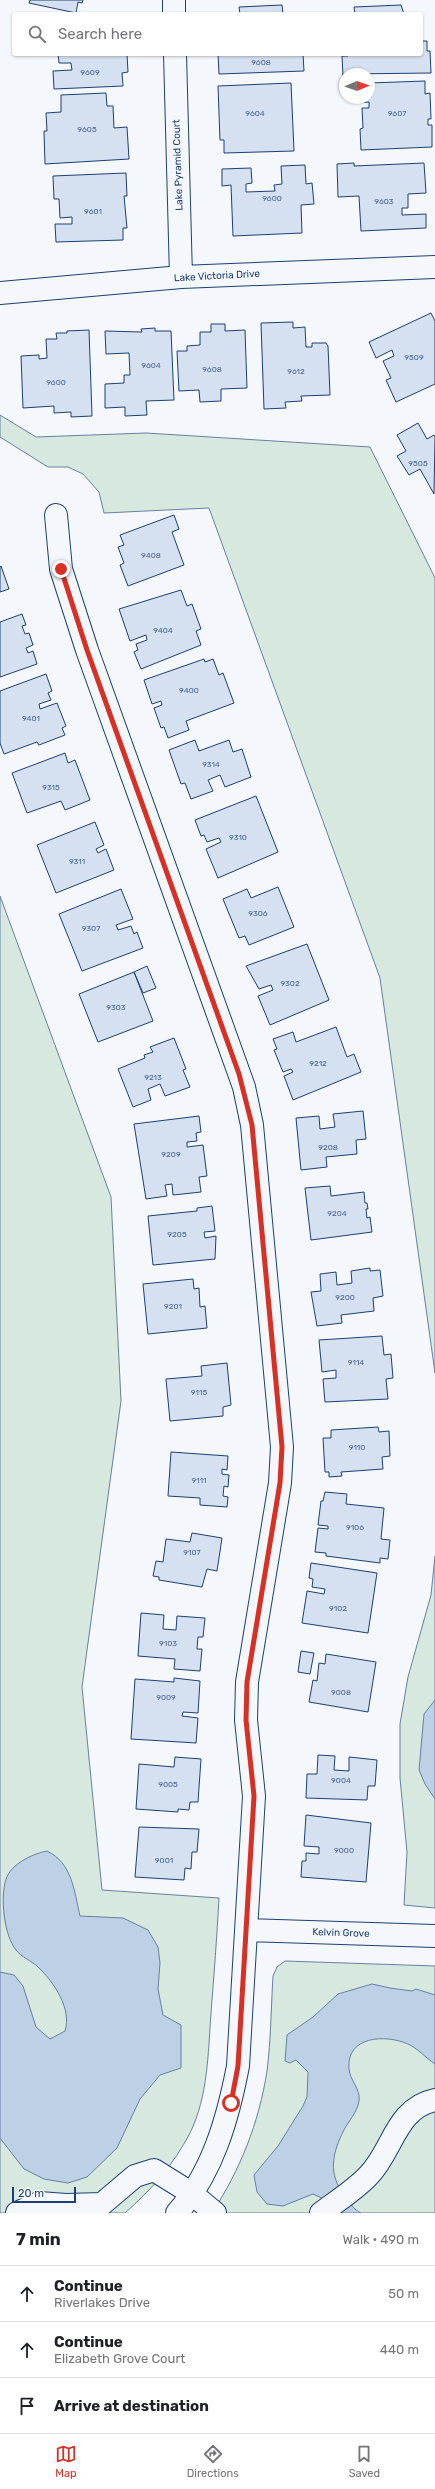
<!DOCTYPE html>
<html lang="en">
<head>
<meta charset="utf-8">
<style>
  :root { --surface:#fff; --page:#f6f6f6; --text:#202124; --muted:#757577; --line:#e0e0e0; --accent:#d93025 }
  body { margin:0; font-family:Rubik,sans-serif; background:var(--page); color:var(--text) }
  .compass { position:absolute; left:339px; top:68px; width:36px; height:36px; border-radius:50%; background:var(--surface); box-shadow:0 1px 3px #0004; rotate:88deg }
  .scale { position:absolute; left:12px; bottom:10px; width:64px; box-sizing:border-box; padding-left:4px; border:2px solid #1d3f73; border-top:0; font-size:11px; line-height:14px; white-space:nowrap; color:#1d3f73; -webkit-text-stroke:3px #f4f7fb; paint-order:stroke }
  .stop { position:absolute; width:12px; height:12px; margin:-9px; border:3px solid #d93025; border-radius:50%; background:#fff }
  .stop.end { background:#d93025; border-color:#fff; box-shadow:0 1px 4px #0008 }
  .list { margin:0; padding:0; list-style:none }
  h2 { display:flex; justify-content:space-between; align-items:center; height:52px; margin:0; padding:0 16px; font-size:17px }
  h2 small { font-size:13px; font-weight:400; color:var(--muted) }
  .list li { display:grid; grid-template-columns:26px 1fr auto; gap:12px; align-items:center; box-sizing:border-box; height:56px; padding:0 16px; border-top:1px solid var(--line) }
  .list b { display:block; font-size:15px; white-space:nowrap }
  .list p { margin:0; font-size:13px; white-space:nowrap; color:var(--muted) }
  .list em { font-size:13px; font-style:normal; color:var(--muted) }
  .icon { flex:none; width:22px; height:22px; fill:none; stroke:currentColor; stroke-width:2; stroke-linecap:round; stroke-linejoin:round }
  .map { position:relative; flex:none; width:435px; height:2213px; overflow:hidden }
  .search { position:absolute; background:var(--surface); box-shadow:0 1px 3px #0004; left:12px; right:12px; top:12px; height:44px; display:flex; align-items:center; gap:10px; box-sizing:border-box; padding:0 14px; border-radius:4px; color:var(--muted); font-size:15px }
  .sheet { height:220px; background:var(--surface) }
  nav { display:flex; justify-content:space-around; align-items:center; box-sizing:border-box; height:56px; border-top:1px solid var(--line); background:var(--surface); font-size:11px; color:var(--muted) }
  nav a { display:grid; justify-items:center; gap:2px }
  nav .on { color:var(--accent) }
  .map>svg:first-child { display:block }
  .green { fill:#d7e8df; stroke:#687fa3 }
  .water { fill:#bed0e5; stroke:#687fa3 }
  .building { fill:#d5e0f0; stroke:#1d3f73 }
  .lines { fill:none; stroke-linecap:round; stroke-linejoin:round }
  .minor-casing { stroke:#1d3f73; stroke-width:24 }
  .minor { stroke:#f4f7fb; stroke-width:22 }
  .route { stroke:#d93025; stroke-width:5 }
  .labels { text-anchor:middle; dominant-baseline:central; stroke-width:3; stroke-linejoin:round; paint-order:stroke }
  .number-label { font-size:8px; fill:#4b6792 }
  .street-label { font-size:10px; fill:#1d3f73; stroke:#f4f7fb }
</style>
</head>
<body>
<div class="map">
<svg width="435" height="2213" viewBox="0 0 435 2213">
  <rect width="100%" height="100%" fill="#f4f7fb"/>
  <path class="green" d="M0,415L36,437L146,433L370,447L435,578V1373L380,978L209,508L104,513L99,492L83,474L68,467H48L0,437Z
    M0,896L111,1197L121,1401L82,1687L102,1890L219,1898C217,1936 214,1975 211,2013C208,2054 208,2096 190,2133C174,2164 151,2190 125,2213H0Z
    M435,1556V1908L404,1905L407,1852L400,1778V1724L408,1677L431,1595Z
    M285,1961L435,1966V2213H212C240,2170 259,2123 267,2071C271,2040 271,2008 273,1976L277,1967Z"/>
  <path class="water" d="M435,1700V1799L425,1784L419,1770L424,1714Z
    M47,1851C72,1863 74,1890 80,1916L123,1918L148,1930L158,1947L160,1963L158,1989L163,2015L181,2025V2068L160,2075L140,2099L117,2148L87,2177L68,2183L44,2179L24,2169L0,2138V1972L14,1975L23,1986L36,2027L50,2039L65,2031C72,2009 54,1982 38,1967C32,1961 21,1957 16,1950C4,1935 0,1898 6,1879C11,1864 32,1854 47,1851Z
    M372,1984L390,1988L412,1991L416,1989L435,1995V2064C426,2058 417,2048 408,2044C385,2034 346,2036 349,2069C350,2081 361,2089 359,2101C357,2113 349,2120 344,2130C332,2153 328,2174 344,2195C349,2202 354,2210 361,2213H336L328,2201L313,2194L283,2206L267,2204L257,2192L254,2175L278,2146L303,2106L307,2097L308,2072L296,2060L290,2063L285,2061L287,2035L313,2017L338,1994Z"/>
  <path class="building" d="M30,0H83L82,3L78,2L76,13L29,3Z
    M282,5L283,14H240L239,7Z
    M401,5L404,14H355L354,7Z
    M422,29V41H427V51H430L431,73L345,74L343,76L342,56H348L347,54H421Z
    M58,54H127L128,72L122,73L123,86L54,89L53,71L72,70L71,63H59Z
    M218,54H303L304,71L219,74Z
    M425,81V94L430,93L431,119H428V125H432V147L361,150L360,129L363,128L362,108H369V102L359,103L358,98H369V83Z
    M291,83L294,151L224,153V140H220L218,86Z
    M106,93L107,106H113L114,128L127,127L129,159L45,164L44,131H47L46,113L61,112V95Z
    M354,163V166L424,163L426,193L408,194V208H402V215L426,214V228L361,231L359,196L338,197L337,164Z
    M305,165L306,184L312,183L314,204L301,205L302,233L233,236L231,185L222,186V169L251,168L252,183L246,184V192L275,191L274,185L282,184L281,166Z
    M126,173L127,196H124L127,228H123V240L56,242L55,224H72V217L60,218L59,199H54L53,176Z
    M431,313L435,321V384L396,402L386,380L391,378L383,361L394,356L392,350L376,358L369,342Z
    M293,322V328L305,327L306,347H312V343H326L328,346L330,395L301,396L302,401L285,402L286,408L264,409L261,323Z
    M211,324H225V331L245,330L247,388L221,389V401L200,402L199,390L179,391L177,351H187V346L200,345V332H211Z
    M155,328V331H171L174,400L146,401L147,415L125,416V407L105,408V384L124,383V375H130L129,353L106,354L105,331L142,332L141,329Z
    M89,330L92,416L71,417V412L54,413V406L23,408L21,356L39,355V359L47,358L46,339H57L56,333H67V331Z
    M418,423L427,439L434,435L435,437L434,494L420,469L409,475L397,456L406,451L397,435Z
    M174,515L179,529L172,532L184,565L128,586L120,565L124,563L118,547L124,545L120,535Z
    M1,566L9,589L0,592V567Z
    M181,590L187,606L192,604L201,629L196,631L201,645L141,669L134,652L138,650L136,644L147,640L146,635L130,641L119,609Z
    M22,614L26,625L22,626L25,634L29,633L33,645L26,648L28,653L33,651L37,664L0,677V622Z
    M204,659L205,662L213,659L219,675L223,673L234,703L186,721L189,730L168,738L164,727L161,728L154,708L162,705L161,701L152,704L144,680Z
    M46,674L52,691L48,693L51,700L39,704L40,709L57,703L66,726L62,728L65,735L39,745L37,742L4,754L0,743V691Z
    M195,740L199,751L229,740L233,752L242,749L251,777L225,787L220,775L208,780L213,791L191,799L185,783L181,784L169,750Z
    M65,753L68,763L75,760L90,800L65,810L61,801L27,813L12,773Z
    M256,796L278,852L218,878L206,849L221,842L219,838L207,842L204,835L201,836L195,820Z
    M95,822L104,845L96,849L98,853L106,849L114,870L56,893L37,845Z
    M278,887L294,927L249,945L245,936L239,938L223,899L247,889L251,898Z
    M121,889L133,919L116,925L118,930L131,926L134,934L137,932L143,948L82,971L59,914Z
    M307,944L329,1000L270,1025L258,996L273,990L271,985L259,989L246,966Z
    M147,966L156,988L143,993L134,972Z
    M134,972L153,1021L98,1042L79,994Z
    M336,1027L347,1057L354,1054L361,1072L293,1100L284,1076L293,1072L291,1069L283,1072L274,1050L277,1049L273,1039L293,1032L296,1042Z
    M174,1038L186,1069L183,1070L190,1087L165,1096L160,1084L148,1089L151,1100L133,1107L118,1069L145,1058L144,1055L153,1052L150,1047Z
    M363,1111L366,1139L356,1140L357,1154L326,1157L327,1167L301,1170L296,1118L319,1116L320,1129L335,1127L333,1114Z
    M199,1116L201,1132L196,1133L197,1141L187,1142V1147L203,1145L207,1176L199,1177L201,1192L173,1195L172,1184L165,1185L167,1196L146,1199L134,1124Z
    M330,1186L331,1196L364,1192L365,1203H367L368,1209H366L367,1218L370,1217L372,1232L311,1240L305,1188Z
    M212,1206L215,1231L204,1232L205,1238L216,1236L215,1259L153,1265L148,1216L197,1211V1208Z
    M370,1268V1271L380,1270L383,1296L373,1298L374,1311L341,1315L342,1323L317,1326L311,1292L321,1291L320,1274L336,1272L337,1285L352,1283L351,1271Z
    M193,1279L194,1289L199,1288L200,1307L205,1306L207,1328L148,1334L143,1284Z
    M382,1336L384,1355L391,1354L393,1378L386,1379L388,1399L325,1402L323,1379L336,1378V1370L322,1372L319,1340Z
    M227,1363L231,1405L223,1407V1416L170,1421L166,1379L202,1376L201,1366Z
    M378,1427L379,1432L389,1431L390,1456L382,1457L383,1469L341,1472L342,1476L329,1477V1472H325L323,1438H331V1430Z
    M171,1452L228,1456L227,1470L222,1469V1474L229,1475L228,1487L224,1486L223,1496L228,1497L227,1507L200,1505V1498L168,1496Z
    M325,1492L347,1494L346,1504L384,1508L381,1539L390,1540L388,1559L380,1558V1563L326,1556V1553L315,1552L318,1528L328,1529V1526L318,1525L321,1501H323Z
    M192,1533L222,1538L217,1571L207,1569L202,1587L159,1580V1577L153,1576L156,1561L163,1562L166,1539L190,1542Z
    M311,1563L377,1573L368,1633L302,1623L307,1591L324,1594L325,1589L312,1587L313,1579L309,1578Z
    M141,1613L164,1615L163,1629L176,1630L177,1616L205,1618L203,1637H198L197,1649H202L200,1671L174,1669L175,1659L138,1656Z
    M301,1651L314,1653L310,1674L298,1672Z
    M326,1654L376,1662L368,1712L309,1702L313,1680L317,1681L319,1663L325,1664Z
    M174,1678L200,1681L198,1713L183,1712L182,1716L198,1718L196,1743L131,1739L135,1679L174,1682Z
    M318,1755L335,1756L334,1770L349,1771V1757L377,1760L375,1786H368L367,1800L306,1798L307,1774H317Z
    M175,1757L201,1759L198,1802H190L189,1810L178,1809V1812L136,1809L139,1764L174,1767Z
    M306,1815L371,1823L366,1882L301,1877L302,1861H306V1853L319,1854V1847L304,1846Z
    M139,1827L199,1829L197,1852H192L191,1869L185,1868L184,1880L135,1877Z"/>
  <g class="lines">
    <defs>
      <path id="minor" d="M174,0V14
        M175,54L181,277
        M0,293L181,277L435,267
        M56,515L61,569L87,650L244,1087L252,1125L282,1447L280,1483L247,1682L246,1720L254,1796L238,2066C228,2118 213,2172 177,2213
        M247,1930L435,1936
        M17,2213L39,2203L66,2205L102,2204L135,2176L154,2170L191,2193L215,2213
        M321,2213C337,2201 355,2190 369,2175C393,2150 396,2108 435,2100"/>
    </defs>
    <use href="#minor" class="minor-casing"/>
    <use href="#minor" class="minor"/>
  </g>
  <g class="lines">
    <path class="route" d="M61,569L87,650L239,1074L252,1125L282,1447L280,1483L247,1682L246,1720L254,1796L238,2066L231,2103"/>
  </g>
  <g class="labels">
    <g class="number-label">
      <text x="261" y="62">9608</text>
      <text x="90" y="72">9609</text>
      <text x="255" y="113">9604</text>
      <text x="397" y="113">9607</text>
      <text x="87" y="129">9605</text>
      <text x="272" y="198">9600</text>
      <text x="384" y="201">9603</text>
      <text x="93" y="211">9601</text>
      <text x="414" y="357">9509</text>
      <text x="151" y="365">9604</text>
      <text x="212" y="369">9608</text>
      <text x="296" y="371">9612</text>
      <text x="56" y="382">9600</text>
      <text x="418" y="463">9505</text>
      <text x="151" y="555">9408</text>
      <text x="163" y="630">9404</text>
      <text x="189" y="690">9400</text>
      <text x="31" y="718">9401</text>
      <text x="211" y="764">9314</text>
      <text x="51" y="787">9315</text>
      <text x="238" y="837">9310</text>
      <text x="77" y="861">9311</text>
      <text x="258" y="913">9306</text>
      <text x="91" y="928">9307</text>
      <text x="290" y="983">9302</text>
      <text x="116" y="1007">9303</text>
      <text x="318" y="1063">9212</text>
      <text x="153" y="1077">9213</text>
      <text x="328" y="1147">9208</text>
      <text x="171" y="1154">9209</text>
      <text x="337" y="1213">9204</text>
      <text x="177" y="1234">9205</text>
      <text x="345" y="1297">9200</text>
      <text x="173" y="1306">9201</text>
      <text x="356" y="1362">9114</text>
      <text x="199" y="1392">9115</text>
      <text x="357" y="1447">9110</text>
      <text x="199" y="1480">9111</text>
      <text x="355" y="1527">9106</text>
      <text x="192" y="1552">9107</text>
      <text x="338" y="1608">9102</text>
      <text x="168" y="1643">9103</text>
      <text x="341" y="1692">9008</text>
      <text x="166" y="1697">9009</text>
      <text x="341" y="1780">9004</text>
      <text x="168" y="1784">9005</text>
      <text x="344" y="1850">9000</text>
      <text x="164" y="1860">9001</text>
    </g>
    <g class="street-label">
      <text transform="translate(178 165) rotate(-92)">Lake Pyramid Court</text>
      <text transform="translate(217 276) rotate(-3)">Lake Victoria Drive</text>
      <text transform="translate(341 1933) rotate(2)">Kelvin Grove</text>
    </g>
  </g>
</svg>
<svg class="compass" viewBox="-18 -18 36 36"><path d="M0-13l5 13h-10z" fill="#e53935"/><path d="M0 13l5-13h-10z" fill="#757577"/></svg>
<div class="scale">20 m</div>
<div class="stop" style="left:231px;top:2103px"></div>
<div class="stop end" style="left:61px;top:569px"></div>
<div class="search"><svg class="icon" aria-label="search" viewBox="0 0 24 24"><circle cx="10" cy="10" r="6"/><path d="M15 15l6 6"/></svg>Search here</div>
</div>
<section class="sheet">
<h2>7 min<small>Walk · 490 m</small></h2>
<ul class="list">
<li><svg class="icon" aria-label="ahead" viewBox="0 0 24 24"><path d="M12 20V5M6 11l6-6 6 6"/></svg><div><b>Continue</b><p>Riverlakes Drive</p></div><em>50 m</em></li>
<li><svg class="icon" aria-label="ahead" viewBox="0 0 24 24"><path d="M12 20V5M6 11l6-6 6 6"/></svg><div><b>Continue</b><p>Elizabeth Grove Court</p></div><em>440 m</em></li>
<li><svg class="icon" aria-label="arrive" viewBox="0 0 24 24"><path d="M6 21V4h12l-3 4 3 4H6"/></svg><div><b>Arrive at destination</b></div></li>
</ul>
</section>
<nav>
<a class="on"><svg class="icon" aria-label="map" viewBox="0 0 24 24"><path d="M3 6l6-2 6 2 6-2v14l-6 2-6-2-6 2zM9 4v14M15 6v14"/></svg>Map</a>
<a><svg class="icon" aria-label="directions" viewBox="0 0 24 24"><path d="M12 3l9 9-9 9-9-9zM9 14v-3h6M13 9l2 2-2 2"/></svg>Directions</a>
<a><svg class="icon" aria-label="saved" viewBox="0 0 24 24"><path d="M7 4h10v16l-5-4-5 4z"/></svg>Saved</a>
</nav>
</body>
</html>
